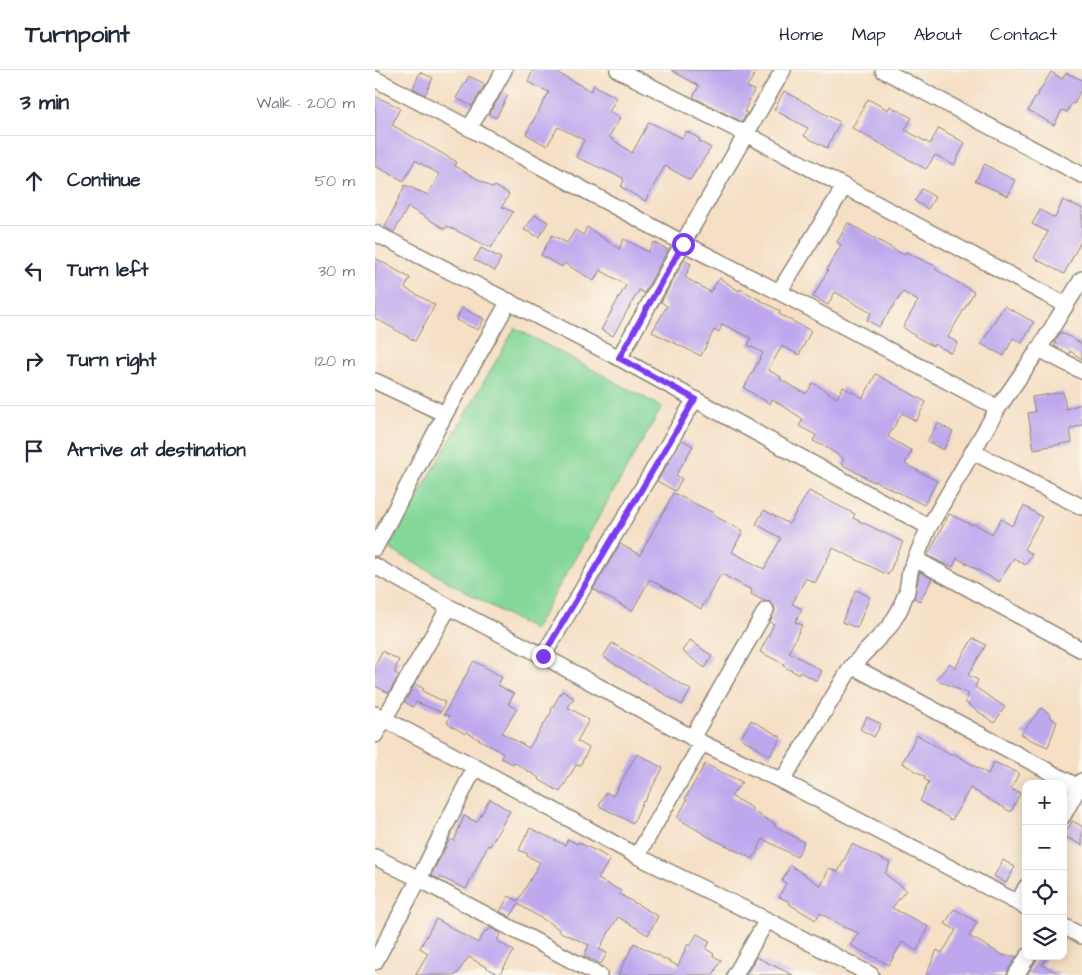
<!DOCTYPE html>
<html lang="en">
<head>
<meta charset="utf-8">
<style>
  :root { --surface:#fff; --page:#f6f6f7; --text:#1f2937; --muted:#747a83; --line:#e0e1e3 }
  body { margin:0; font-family:"Architects Daughter",sans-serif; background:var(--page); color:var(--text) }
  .controls { position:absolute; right:15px; bottom:15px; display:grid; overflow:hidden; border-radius:10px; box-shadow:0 2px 12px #0003 }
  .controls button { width:45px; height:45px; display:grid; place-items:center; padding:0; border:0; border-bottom:1px solid var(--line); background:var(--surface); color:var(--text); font:25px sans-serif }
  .stop { position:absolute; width:15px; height:15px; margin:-11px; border:4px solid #7c3aed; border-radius:50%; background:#fff }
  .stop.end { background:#7c3aed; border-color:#fff; box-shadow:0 1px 5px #0008 }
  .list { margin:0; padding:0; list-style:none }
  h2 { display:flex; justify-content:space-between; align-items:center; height:65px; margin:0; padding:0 20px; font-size:21px }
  h2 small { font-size:16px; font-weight:400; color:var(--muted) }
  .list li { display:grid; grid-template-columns:32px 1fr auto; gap:15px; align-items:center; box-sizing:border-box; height:90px; padding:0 20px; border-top:1px solid var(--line) }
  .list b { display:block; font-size:19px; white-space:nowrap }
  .list em { font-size:16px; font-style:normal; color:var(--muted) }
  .icon { flex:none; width:28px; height:28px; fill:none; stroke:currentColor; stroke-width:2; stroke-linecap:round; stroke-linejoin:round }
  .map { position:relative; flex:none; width:707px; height:905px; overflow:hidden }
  header { display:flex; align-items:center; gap:30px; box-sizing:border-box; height:70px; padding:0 25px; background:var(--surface); border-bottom:1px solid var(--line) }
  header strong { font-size:24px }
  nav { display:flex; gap:28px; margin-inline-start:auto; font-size:18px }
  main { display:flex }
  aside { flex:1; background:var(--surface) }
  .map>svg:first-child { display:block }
  .green { fill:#85d799; stroke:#588162 }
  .building { fill:#bda8ee }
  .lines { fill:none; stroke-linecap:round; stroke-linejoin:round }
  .street-casing { stroke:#908578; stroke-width:18 }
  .street { stroke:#fff; stroke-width:15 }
  .route { stroke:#7c3aed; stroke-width:6 }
</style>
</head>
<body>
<header>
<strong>Turnpoint</strong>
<nav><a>Home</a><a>Map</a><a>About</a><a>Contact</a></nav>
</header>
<main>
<aside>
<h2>3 min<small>Walk · 200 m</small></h2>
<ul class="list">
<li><svg class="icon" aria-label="ahead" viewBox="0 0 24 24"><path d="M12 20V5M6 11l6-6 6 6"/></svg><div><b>Continue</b></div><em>50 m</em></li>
<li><svg class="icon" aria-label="left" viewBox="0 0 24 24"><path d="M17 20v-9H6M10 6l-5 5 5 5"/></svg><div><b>Turn left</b></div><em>30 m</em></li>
<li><svg class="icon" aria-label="right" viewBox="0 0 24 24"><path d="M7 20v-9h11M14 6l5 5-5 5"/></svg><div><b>Turn right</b></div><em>120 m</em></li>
<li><svg class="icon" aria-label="arrive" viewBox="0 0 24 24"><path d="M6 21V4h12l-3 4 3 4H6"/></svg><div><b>Arrive at destination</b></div></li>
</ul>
</aside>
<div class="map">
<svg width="707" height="905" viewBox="0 0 707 905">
  <rect width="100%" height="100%" fill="#fbf7ec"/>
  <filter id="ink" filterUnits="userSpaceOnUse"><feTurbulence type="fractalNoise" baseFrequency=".02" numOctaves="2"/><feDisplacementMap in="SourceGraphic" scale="10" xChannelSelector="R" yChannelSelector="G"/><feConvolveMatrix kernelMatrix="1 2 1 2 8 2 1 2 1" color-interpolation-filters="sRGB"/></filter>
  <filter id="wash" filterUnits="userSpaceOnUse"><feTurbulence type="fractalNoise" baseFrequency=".0096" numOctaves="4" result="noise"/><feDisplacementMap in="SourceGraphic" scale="20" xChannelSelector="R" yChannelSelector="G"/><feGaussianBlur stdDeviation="1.12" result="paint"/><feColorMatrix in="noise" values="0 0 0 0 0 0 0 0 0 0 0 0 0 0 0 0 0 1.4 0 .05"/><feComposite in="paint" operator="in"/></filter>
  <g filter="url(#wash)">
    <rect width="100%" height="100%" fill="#f5dfc5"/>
    <path class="green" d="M140,258L287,337L159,560L13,478Z"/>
    <g id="blocks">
      <path class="building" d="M158,0H181V2L216,21L219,15L242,28L234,42L245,48L234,67L257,83L274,52L307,68L311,61L325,69L324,71L336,78L315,110L290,96L270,131L246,117L249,110L247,109L248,108L201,87L209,70L183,57L172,76L151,64L174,22L153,12Z
        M296,0H382L372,17L379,20L369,42L372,43L367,52L318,27L324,16Z
        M45,2L58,8L50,25L38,18Z
        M676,2L687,9L691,3L707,10V17L699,34L697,33L692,42L687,40L679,55L653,40Z
        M94,6L110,14L97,36L81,28Z
        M409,21L442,39V40L465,52L452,78L429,66L433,58L399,40Z
        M127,23L133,25L121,48L114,44Z
        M0,26L25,38L17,55L82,92L80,96L118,118L120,116L134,124L127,137L138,142L116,178L72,156L70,159L33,137L19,162L10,157L30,115L53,125L64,104L40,90L29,111L0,96Z
        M493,29L513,40L515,36L537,48L530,60L555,74L564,58L590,73L579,95L560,85L551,99L477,58Z
        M610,94L625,103L640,110L633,126L600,111Z
        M547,119L560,127L553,139L540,131Z
        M688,130L707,138V169L689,204L659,188L673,162L657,154L665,140L680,148Z
        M160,145L173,152L164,167L149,160Z
        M473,153L529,185L531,182L562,197L560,199L599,222L573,267L583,273L576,283L559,274L558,276L543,268L528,257L543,231L528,222L504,257L492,250L496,243L460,222L453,235L438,227L453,200L452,199L466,175L462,172Z
        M212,157L244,179L249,169L273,182L279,172L293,180L269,223L264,220L238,266L226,260L251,215L225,200L219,211L189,193L187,197L166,185L177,165L192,173L200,160L208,165Z
        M106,178L126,188L120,201L99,190Z
        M0,188L35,208L30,218L60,235L40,271L0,248Z
        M309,190L316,194L310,207L335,222L345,208L364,221L365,219L405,241L404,244L436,261L424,285L407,276L393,300L406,307L405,309L431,324L438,313L462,328L468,317L488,328L501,304L551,332L541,351L527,343L513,367L537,381L530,394L562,411L549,435L500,411L499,412L466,394L469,389L454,379L438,371L441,365L424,356L428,349L397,329L395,334L369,318L388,283L373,275L376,268L347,254L344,262L339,260L326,286L277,262L292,236L286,232Z
        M629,236L659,252L647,273L638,268L629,286L606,274Z
        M87,238L109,249L103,260L81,250Z
        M686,262L707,274V289L695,281L694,284L679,276L681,273L679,272Z
        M688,322L691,339L707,334V355L695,359L697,372L659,379L653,343L660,342L657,327Z
        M563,353L578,362L568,380L552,371Z
        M307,370L318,376L301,405L307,409L300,421L282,411Z
        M434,421L480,444L478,448L528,472L513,505L458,478L440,513L431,508L417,534L427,539L420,552L427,555L414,582L447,601L442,611L425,602L423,604L408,596L409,594L385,582L399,554L395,552L400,540L399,536L395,532L389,531L376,524L377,520L346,504L326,539L275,509L257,541L218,519L245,474L265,485L288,442H289L298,423L339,443L338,445L368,461L357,482L389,499L406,468L381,454L389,440L414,454Z
        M649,436L667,447L649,479L657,484L650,495L639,488L624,512L582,488L578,497L567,493L553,485L574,444L597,455L598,453L617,464L626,449L637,456Z
        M545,502L557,509L545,531L539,528Z
        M481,520L495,527L482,558L467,552Z
        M598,568L611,575L593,605L603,610L600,617L630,637L619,653L590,632L594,624L561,609L575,593L580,598Z
        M315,570L337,586L330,598L307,581Z
        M237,573L316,620L307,635L228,587Z
        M7,581L24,590L20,599L21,600L20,603L24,605L14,623L0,616V596Z
        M99,591L127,607L123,615L139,624L133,634L142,639L127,663L154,678L177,641L176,640L187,621L199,628L193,637L214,650L202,671L214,678L205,696L201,695L185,722L163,709L164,708L139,692L138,694L126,688L128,683L91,662L90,664L72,653L75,646L69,644Z
        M40,614L49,619L47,621L70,632L66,642L41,632L38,637L30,632Z
        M666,638L676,645L675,647L682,652L673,677L654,669L646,664Z
        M492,647L506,654L499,667L485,659Z
        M376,650L406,667L395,686L366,668Z
        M542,665L577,685L578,683L613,704L619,692L644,703L636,719L645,723L636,742L595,718L577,750L545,731L554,712L549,709L551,707L527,693Z
        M262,684L288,698L269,732L268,731L258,753L224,736L231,722L238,726Z
        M330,694L367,712L356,726L377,738L376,740L400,754L399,756L429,772L422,787L388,769L378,789L332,766L302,748L312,730L310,729Z
        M115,729L135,741L115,776L113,775L91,819L65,807L64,809L56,805L75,769L79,771L89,746L102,752Z
        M697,751L707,756V775L689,766Z
        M155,758L190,775L193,769L202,774L203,772L219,780H220L235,789L223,809L246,821L244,824L283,846L273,865L243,847L224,879L232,883L226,894L209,886L214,875L183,861L184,859L143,834L135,847L125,841L134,826L143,831L165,792L152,786L153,784L144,780Z
        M477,774L515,793L510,804L531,820L517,838L553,856L542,881L527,872L514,895L475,875L484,863L468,857V856L445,843L441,850L414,834L415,832L404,827L411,813L407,811L415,795L446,816L454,798L463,802Z
        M628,790L640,797L631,813L619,806Z
        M579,839L602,852L594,866L629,886H642L633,900L632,905H551L562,880L567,883L581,860L570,854Z
        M61,849L103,873L111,860L113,861L115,858L126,863L122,871L139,881L124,905L94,887L81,905H40L53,883L45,878Z
        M322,864L335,871L331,879L339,884L338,886L346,890L338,905H243L259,873L303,896L313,874L315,876Z
        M662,886H672L667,895L686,905H652L661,891Z
        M381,887L418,905H371Z"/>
    </g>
  </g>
  <g filter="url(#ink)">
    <use href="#blocks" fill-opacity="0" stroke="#908578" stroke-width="1"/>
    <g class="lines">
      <defs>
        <path id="street" d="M243,0L371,64L691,235
          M508,0L707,105
          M0,9L94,58L308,173L404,222L623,338
          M94,58L115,25L129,0
          M0,163L244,288L554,457
          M404,222L469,117
          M664,279L707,301
          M244,288L308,173L408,0
          M0,311L70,344
          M598,382L707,437
          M0,478L70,344L134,231
          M540,489L707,580
          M0,496L74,537L168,586L327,673L407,711L651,837
          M168,586L320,329
          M477,596L707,719
          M0,644L100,697L262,786L392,850L496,905
          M0,665L74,537
          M317,668L391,540
          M407,711L477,596L515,556L525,539L532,521L535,501L554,457L623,338L664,279L707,209
          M688,746L707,711
          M262,786L327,673
          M0,787L44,809L224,905
          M643,833L651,817
          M688,856L707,866
          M0,892L44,809L100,697
          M360,905L392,850
          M641,905L653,886"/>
      </defs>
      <use href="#street" class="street-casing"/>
      <use href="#street" class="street"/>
    </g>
  </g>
  <g class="lines" filter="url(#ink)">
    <path class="route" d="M168,586L320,329L244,288L308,174"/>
  </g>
</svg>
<div class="controls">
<button>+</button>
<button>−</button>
<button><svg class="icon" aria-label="locate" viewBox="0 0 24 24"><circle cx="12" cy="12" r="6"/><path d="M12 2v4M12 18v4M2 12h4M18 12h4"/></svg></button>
<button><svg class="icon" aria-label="layers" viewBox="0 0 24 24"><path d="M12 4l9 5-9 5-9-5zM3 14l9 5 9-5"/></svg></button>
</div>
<div class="stop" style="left:308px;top:174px"></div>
<div class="stop end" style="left:168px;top:586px"></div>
</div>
</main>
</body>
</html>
